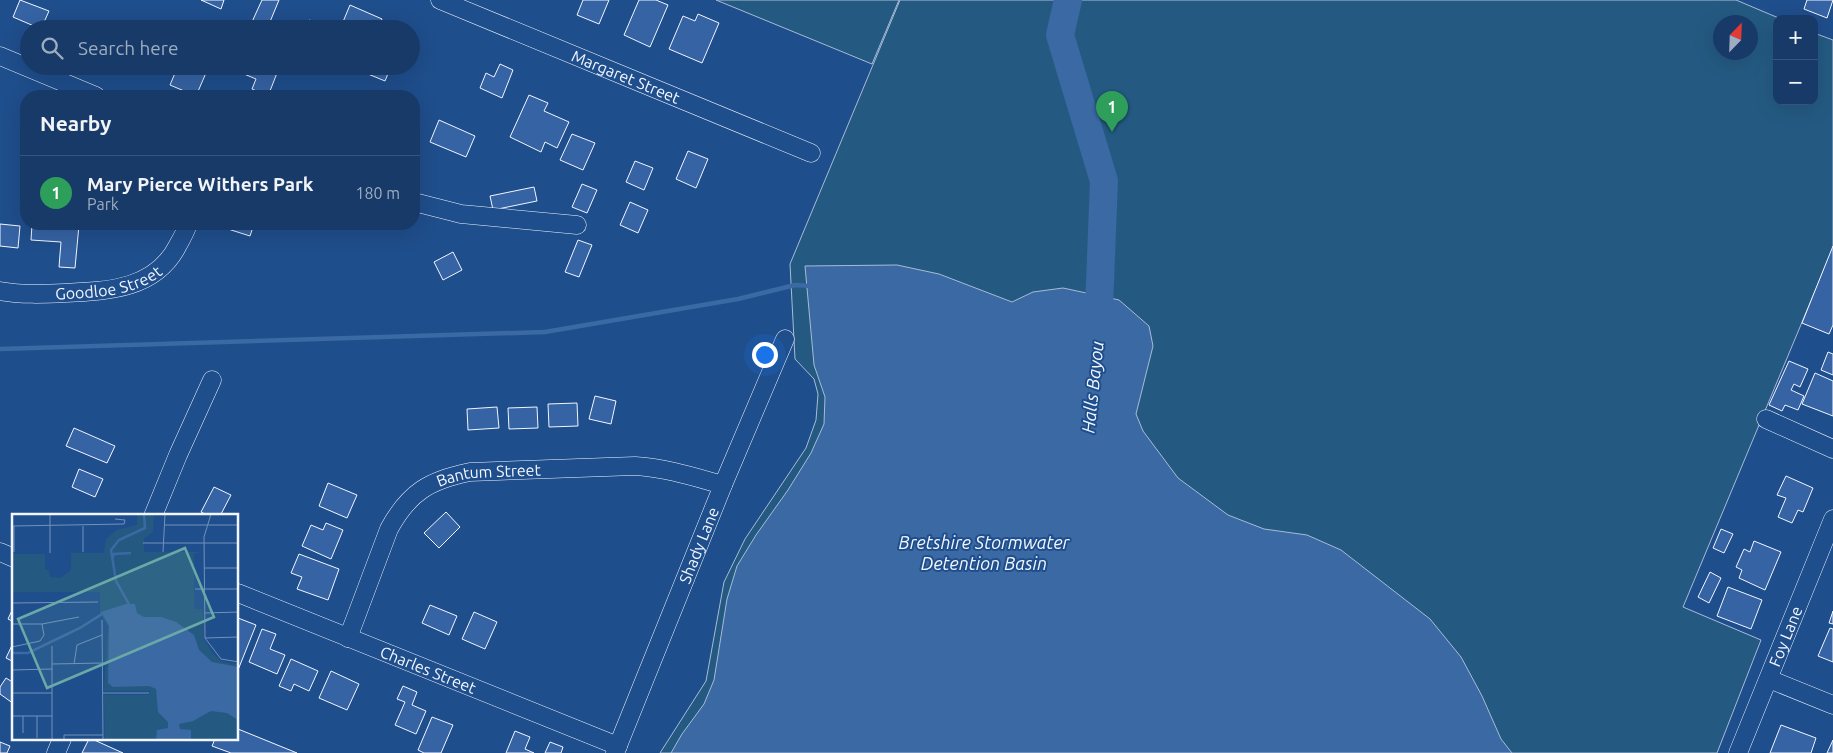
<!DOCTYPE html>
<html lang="en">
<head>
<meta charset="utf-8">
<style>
  :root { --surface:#173a69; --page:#20416f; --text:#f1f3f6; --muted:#9eadc0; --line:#36547d; --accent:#ffb74d }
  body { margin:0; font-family:Ubuntu,sans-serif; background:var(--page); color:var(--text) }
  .controls { position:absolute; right:15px; top:15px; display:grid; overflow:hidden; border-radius:10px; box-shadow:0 5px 20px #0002 }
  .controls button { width:45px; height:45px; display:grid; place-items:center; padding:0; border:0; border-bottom:1px solid var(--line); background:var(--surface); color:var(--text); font:25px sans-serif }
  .compass { position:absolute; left:1713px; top:15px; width:45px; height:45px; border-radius:50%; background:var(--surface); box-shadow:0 5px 20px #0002; rotate:23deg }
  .you { position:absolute; left:764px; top:354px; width:18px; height:18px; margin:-12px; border:4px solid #fff; border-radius:50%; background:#1a73e8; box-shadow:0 0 0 8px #1a73e833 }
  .badge { display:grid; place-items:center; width:32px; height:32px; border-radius:50%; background:var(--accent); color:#fff; font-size:16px; font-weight:700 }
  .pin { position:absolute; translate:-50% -41px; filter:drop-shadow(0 1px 2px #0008) }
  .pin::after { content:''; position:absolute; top:26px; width:18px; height:15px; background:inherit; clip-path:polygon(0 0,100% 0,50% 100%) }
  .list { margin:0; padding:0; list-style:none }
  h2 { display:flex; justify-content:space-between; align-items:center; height:65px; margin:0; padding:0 20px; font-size:21px }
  h2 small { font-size:16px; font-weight:400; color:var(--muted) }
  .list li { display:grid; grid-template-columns:32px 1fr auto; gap:15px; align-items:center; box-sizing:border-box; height:75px; padding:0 20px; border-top:1px solid var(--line) }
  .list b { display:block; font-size:19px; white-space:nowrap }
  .list p { margin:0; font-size:16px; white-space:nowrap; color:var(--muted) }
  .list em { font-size:16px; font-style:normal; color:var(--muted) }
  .icon { flex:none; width:28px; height:28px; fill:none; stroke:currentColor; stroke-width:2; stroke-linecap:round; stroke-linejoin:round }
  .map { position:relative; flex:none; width:1833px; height:753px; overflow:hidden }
  .search { position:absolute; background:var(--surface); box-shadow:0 5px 20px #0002; left:20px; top:20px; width:400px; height:55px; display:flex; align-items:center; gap:12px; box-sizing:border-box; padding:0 18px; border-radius:28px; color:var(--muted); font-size:19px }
  .panel { position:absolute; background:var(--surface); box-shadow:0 5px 20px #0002; left:20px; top:90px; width:400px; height:140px; border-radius:20px }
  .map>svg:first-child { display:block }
  .green { fill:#245a82; stroke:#a8bbd7; fill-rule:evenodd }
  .water { fill:#3b69a3; stroke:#a8bbd7 }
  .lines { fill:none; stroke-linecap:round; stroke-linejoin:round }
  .stream { stroke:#3b69a3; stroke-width:4.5 }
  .river { stroke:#3b69a3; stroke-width:28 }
  .building { fill:#3563a3; stroke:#f2f6ff }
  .minor-casing { stroke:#f2f6ff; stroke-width:19 }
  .minor { stroke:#1f4e8c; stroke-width:18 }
  .labels { text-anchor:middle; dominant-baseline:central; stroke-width:4; stroke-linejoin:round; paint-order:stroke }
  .street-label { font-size:16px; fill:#f2f6ff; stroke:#1f4e8c }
  .water-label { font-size:18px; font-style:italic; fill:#f2f6ff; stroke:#1f4e8c }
  .inset-river { fill:none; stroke:#3b69a3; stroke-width:2.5 }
  .inset-road { fill:none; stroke:#7391ba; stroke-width:1 }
  .view { fill:#6aa9a8; fill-opacity:0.15; stroke:#6aa9a8; stroke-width:2.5 }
  .inset-edge { fill:none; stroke:#f2f6ff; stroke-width:2.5 }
</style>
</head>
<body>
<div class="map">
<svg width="1833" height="753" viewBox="0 0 1833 753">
  <rect width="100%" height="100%" fill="#1f4e8c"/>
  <path class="green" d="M716,0H899L872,64Z
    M900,0H1736L1781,19H1777V101H1814V33L1833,40V248L1683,607L1761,640L1717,753H660L706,681L724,582L745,539L806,448L816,420L818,394L814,379L795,359L790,264ZM1720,22H1750V52H1720Z"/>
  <path class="water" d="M897,265L939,274L1012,302L1033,292L1063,288L1119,300L1149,326L1153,346L1136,414L1143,431L1178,478L1228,515L1264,529L1307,535L1341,550L1430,619L1461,657L1482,696L1501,739L1512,753H671L682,734L704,704L714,680L727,599L737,566L756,535L788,490L811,453L824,424L825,397L814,365L805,266Z"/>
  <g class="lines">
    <path class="stream" d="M0,349L545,332L738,299L795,285L811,286"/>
    <path class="river" d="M1068,0L1060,35L1104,181L1098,333"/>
  </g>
  <path class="building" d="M20,0L49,11L41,29L13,17Z
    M201,0H224L221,9Z
    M262,0H279L267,29H262L251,24Z
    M583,0H609L599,24L577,15Z
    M639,0H656L668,5L650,47L624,35Z
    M1807,0H1833L1827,18L1804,9Z
    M350,5L382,19L379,26L372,23L369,29H340Z
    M698,14L719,23L702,63L669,49L683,16L695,21Z
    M309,20L323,26L322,29H305Z
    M500,64L513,70L502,98L480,88L486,73L494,77Z
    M178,66H209L196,96L170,85Z
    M247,66L279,68L268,96H269H265L266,95L252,89L256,79L244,74Z
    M372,66H391L385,81L368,74Z
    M529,95L548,103L544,111L569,122L557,148L545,142L541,152L510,137Z
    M439,120L475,136L466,157L430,142Z
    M572,134L595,143L583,170L560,160Z
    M688,151L708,159L696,188L676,179Z
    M635,161L653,168L644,190L626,182Z
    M582,184L597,190L587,213L572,207Z
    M534,187L537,201L493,210L490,196Z
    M630,202L648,210L638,233L620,225Z
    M0,224L20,226L18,248L0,246Z
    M32,224L79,225L75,268L59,267L61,242L31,240Z
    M230,224H254L250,236L228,229Z
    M578,240L592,245L579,277L565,272Z
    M1833,246V325L1829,334L1802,323Z
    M453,252L462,270L443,280L434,262Z
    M1828,352L1833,354V375L1821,370Z
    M1789,361L1808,369L1800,387L1794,384L1791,390L1804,396L1798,410L1785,405L1782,411L1769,405Z
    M1815,373L1833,381V416L1802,404Z
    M595,396L616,401L611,424L589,419Z
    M577,403L578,426L549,427L548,404Z
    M497,407L499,428L468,430L467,409Z
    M537,407L538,428L509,429L508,408Z
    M74,428L115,446L107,463L66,446Z
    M79,469L103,479L95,497L72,487Z
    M1786,476L1813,488L1803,512L1798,510L1792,523L1778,517L1786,498L1777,495Z
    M328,483L357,495L347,518L319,506Z
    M214,487L231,495L220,516H209L201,512Z
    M446,512L460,527L439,548L424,533Z
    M326,523L343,530L331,559L302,546L311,525L323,530Z
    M1721,529L1733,534L1724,553L1713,548Z
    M1754,541L1781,552L1765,590L1739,578L1742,570L1736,567L1744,549L1750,552Z
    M299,554L339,569L328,600L297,589L302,577L291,573Z
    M1710,572L1721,578L1709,603L1698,597Z
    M1728,587L1762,600L1751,629L1717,616Z
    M430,605L457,616L449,635L422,623Z
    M14,606V622L8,619Z
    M1833,611V624L1829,623Z
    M474,612L497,622L485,649L462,639Z
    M238,618L256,625L238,670Z
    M1830,628L1833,629V662L1818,656Z
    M262,629L276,634L270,649L285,655L277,674L249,662Z
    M14,641V662L6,658Z
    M291,659L318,671L309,691L294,684L291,691L279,686Z
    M331,671L359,684L347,710L319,698Z
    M6,678L14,683V704L0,694V687Z
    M403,686L417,692L412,705L426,711L416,734L395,725L405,702L397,699Z
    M432,717L453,725L441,753H424L418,750Z
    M1781,725L1816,738L1811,753H1770Z
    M238,729L297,753H231L212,746L215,739H238Z
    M515,731L530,737L525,749L534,753H506Z
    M89,739H92L123,753H82Z
    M1833,741V753H1827L1833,740Z
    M0,742L10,746L7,753H0Z
    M550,742L563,747L561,753H545Z"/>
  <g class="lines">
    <defs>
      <g id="minor">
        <path id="s1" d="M440,0L811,153"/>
        <path d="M0,56L96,96"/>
        <path d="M414,202L461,214L577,225"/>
        <path id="s2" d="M0,291C21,295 44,294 65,293C109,291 156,289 178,245C182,238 186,231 188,224"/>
        <path d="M1766,419L1833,449"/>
        <path d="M153,516L178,455L212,380"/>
        <path d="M0,552L14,558"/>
        <path id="s3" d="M238,593L618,746"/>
        <path id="s4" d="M348,638L389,529C409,492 430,480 470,472L635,466C666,468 694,477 723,485"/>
        <path d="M1769,679L1833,705"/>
        <path d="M56,753L62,739"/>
        <path id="s5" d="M615,753L723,485L785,339"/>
        <path id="s6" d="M1738,753L1833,519"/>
      </g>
    </defs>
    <use href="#minor" class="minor-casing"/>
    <use href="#minor" class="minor"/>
  </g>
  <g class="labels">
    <g class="street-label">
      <text stroke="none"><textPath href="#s1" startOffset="201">Margaret Street</textPath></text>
      <text stroke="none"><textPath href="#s2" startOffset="110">Goodloe Street</textPath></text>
      <text stroke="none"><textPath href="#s4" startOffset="238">Bantum Street</textPath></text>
      <text stroke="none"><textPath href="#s5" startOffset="224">Shady Lane</textPath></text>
      <text stroke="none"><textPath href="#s6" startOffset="126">Foy Lane</textPath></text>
      <text stroke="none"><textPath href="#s3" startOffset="205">Charles Street</textPath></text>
    </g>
    <g class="water-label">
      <text transform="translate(1092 387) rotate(-84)">Halls Bayou</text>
      <text x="984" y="542">Bretshire Stormwater<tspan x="984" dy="21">Detention Basin</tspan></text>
    </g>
  </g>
  <g transform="translate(12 514)">
    <rect width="226" height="226" fill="#1f4e8c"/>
    <path d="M125,0H142L141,18L132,24V38H190L182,40V95H191L192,125L201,140L211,148L226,150V226H93L92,181H137L138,177H92L96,112L88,99V78H0V40H33V56H37L38,63L49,64L59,56V39H92L94,25L105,16L125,11Z" fill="#245a82"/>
    <path d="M114,90H123L125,99L132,103H149L164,108L182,121L187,136L200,148L226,153V206L215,199L199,197L181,207L167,210L168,215L179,216V226H144L145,216L156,214V208L146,198L144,175L137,172L101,173L96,169L97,112L89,98Z" fill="#3b69a3"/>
    <path class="inset-river" d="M100,45L102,40L119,39M118,92L104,67L99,36L107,26L133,14L132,0M0,139H16L68,114L90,100"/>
    <path class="inset-road" d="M38,0V39M199,0L192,23L193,124L209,145L227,148M153,11H227M0,12L112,10L113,6L103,5M71,12V38M131,29H227M2,38V12M151,38L153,0M192,54H227M183,75H227M0,89L86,88M193,99L227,98M90,106L91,226M0,110H30L67,103M193,124L227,123M40,132V226M0,133L28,127L32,121L30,110M40,150L91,149M62,150L65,131L90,121M0,156L40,155M0,179H40M91,179H137M0,202H40M11,202V219M25,202V224M52,226V221H91"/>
    <path class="view" d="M173,34L202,103L35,174L6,105Z"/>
    <rect width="226" height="226" class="inset-edge"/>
  </g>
</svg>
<div class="controls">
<button>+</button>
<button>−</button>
</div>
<svg class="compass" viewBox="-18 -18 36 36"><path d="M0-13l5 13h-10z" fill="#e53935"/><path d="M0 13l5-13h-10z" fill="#9eadc0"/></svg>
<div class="you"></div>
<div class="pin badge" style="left:1112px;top:132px;background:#2e9e5b">1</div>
<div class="search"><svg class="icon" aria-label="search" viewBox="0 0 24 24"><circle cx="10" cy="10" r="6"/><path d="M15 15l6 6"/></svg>Search here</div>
<section class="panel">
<h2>Nearby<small></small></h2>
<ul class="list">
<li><span class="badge" style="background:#2e9e5b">1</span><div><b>Mary Pierce Withers Park</b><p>Park</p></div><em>180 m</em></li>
</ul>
</section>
</div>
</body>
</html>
